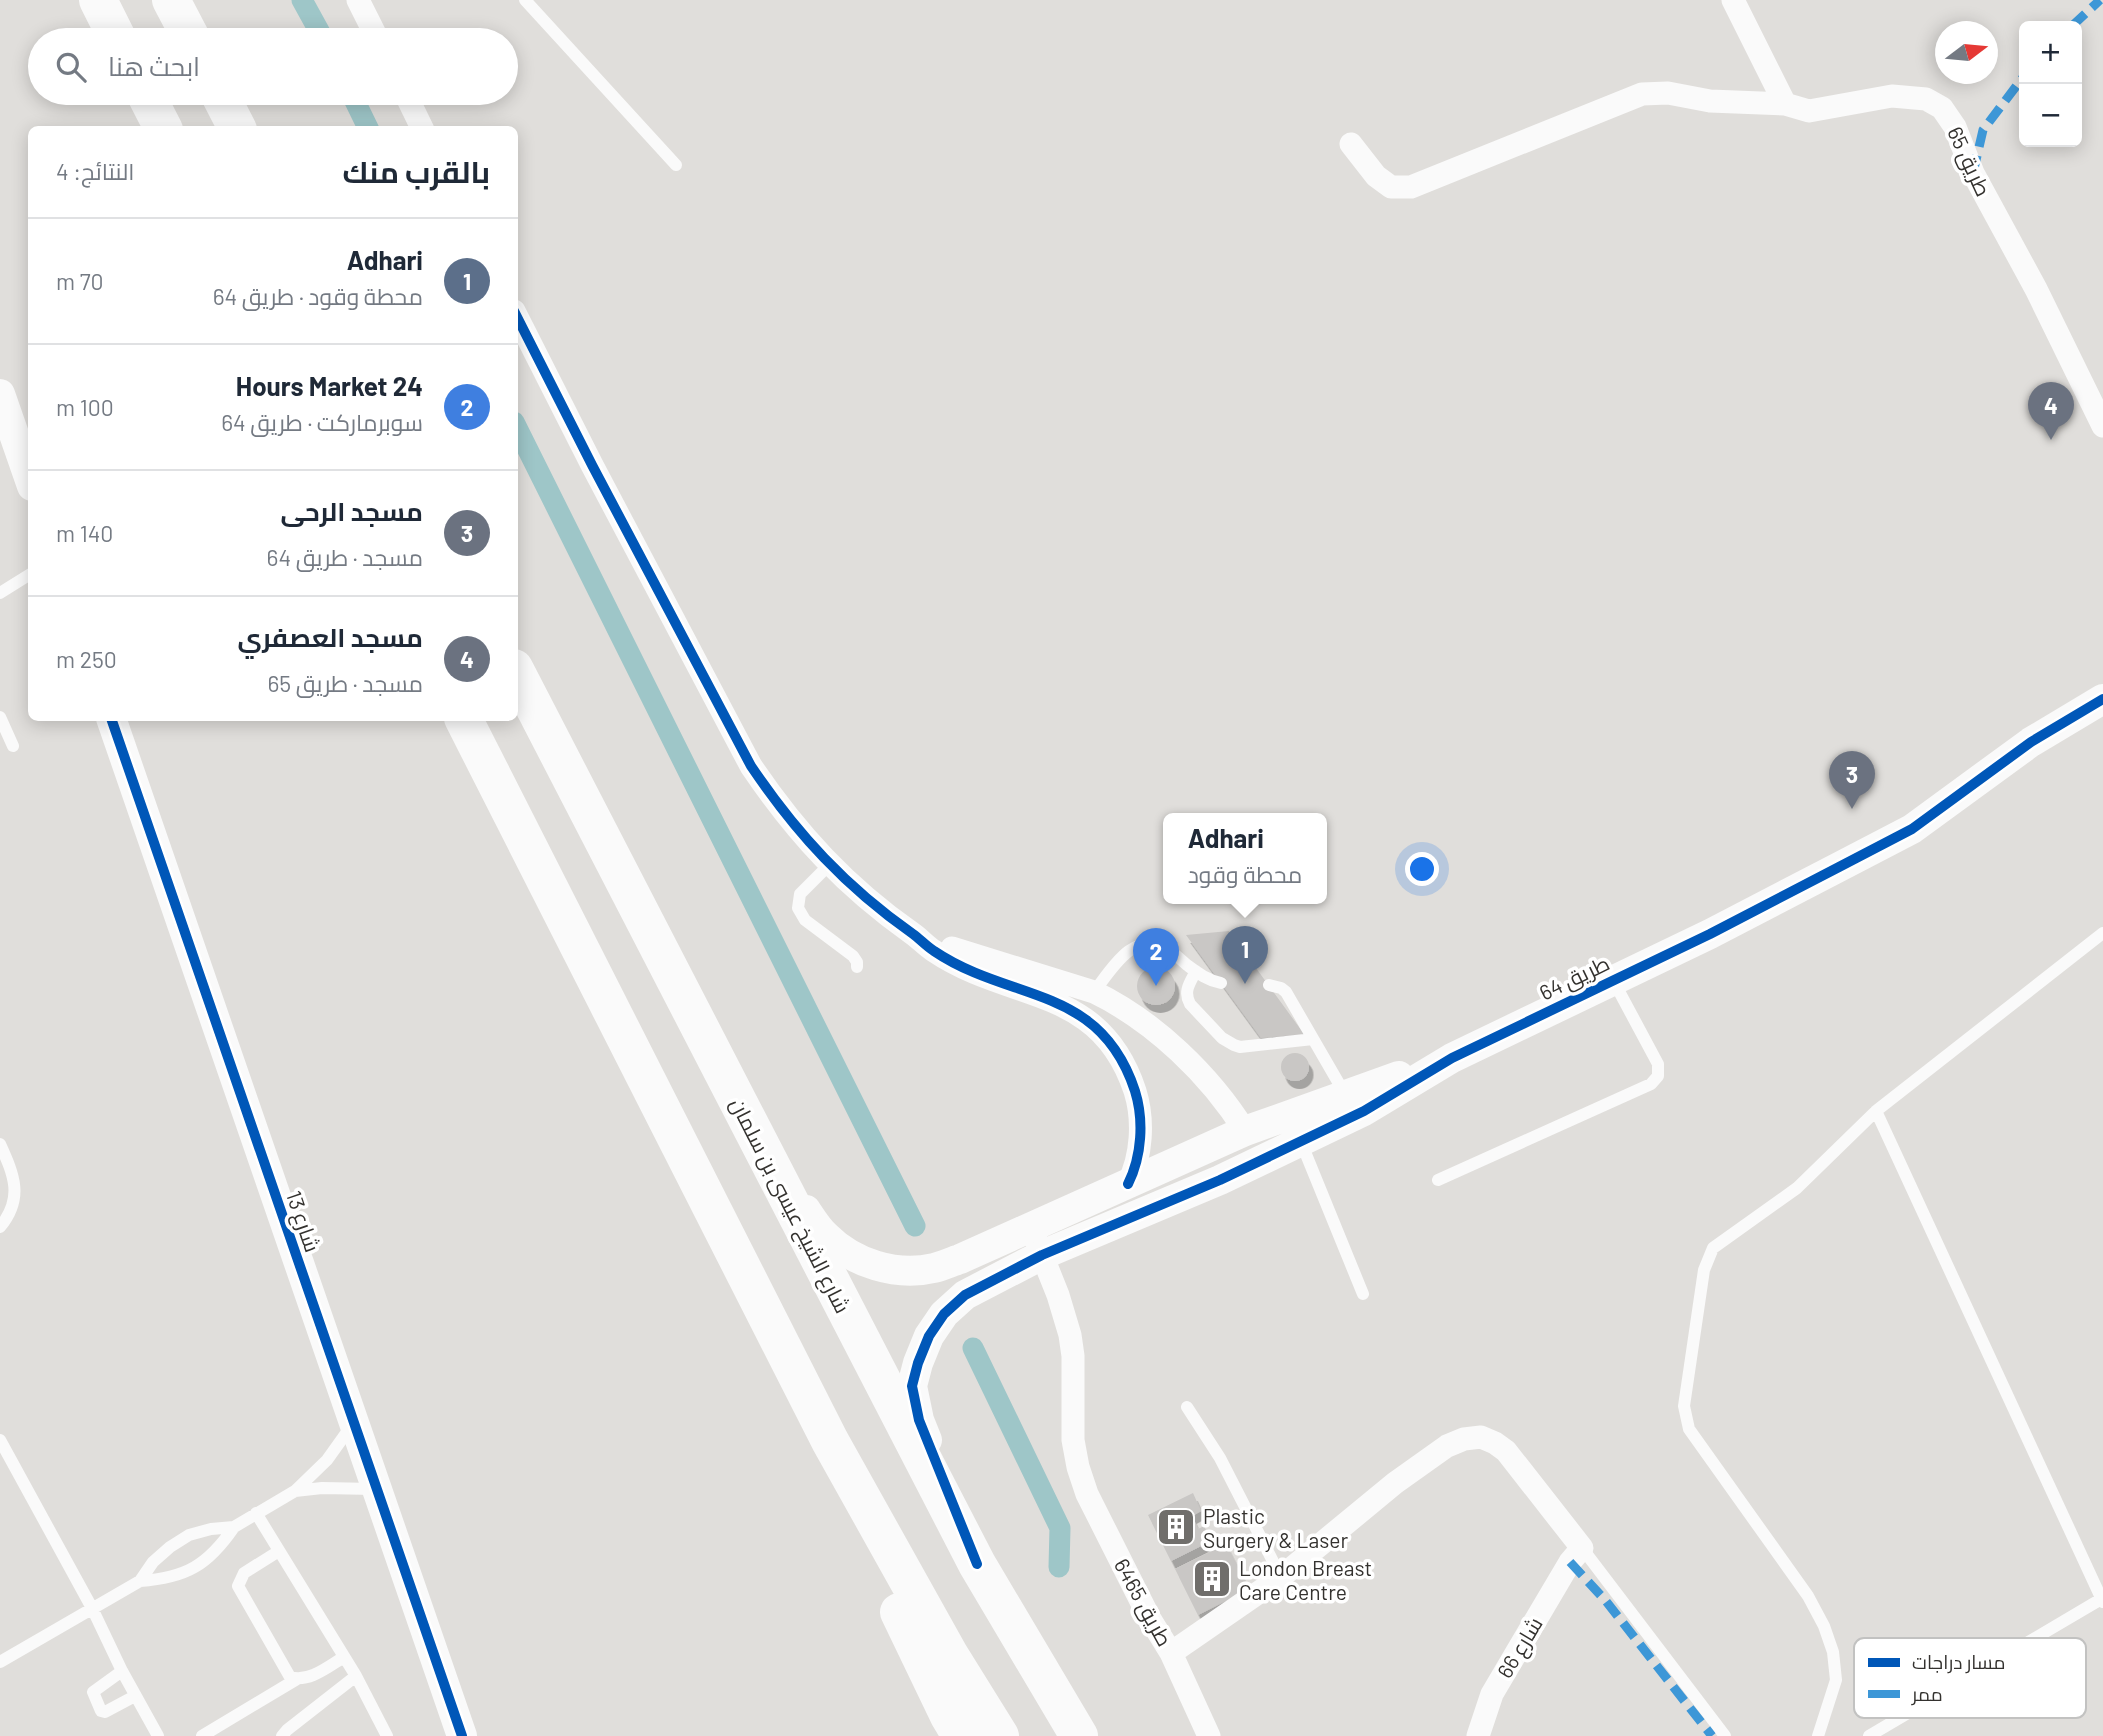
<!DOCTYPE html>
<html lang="ar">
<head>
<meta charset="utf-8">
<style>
  :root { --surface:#fff; --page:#f2f2f3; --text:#1f2937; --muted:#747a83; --line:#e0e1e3; --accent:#ea580c }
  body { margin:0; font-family:Barlow,Cairo,sans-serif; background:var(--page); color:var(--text); direction:rtl }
  .controls { position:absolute; right:21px; top:21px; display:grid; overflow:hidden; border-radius:10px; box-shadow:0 4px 18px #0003 }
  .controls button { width:63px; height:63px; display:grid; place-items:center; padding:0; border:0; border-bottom:2px solid var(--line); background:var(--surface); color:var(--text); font:35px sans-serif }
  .compass { position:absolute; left:1935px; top:21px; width:63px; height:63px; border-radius:50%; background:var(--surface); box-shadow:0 4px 18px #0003; rotate:74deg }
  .you { position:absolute; left:1423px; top:870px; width:24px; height:24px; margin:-18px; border:5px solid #fff; border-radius:50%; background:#1a73e8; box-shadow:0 0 0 10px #1a73e833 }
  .badge { display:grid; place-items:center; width:46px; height:46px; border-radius:50%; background:var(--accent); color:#fff; font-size:23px; font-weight:700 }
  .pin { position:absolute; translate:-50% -58px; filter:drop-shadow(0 2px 4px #0008) }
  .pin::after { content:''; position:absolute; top:37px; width:24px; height:21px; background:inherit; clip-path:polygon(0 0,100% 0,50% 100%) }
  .popup { position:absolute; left:1163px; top:813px; width:164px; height:91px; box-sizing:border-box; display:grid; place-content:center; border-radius:10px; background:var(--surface); filter:drop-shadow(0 2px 5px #0005); font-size:23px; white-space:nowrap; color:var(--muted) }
  .popup b { font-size:26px; color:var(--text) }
  .popup::after { content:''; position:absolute; left:50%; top:100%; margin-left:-14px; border:14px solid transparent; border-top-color:var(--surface) }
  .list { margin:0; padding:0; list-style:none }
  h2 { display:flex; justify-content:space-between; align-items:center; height:91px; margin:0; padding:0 28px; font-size:30px }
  h2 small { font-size:23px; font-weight:400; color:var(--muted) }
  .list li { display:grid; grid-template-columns:46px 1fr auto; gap:21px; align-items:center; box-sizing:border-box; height:126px; padding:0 28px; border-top:2px solid var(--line) }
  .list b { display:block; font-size:26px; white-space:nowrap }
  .list p { margin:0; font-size:23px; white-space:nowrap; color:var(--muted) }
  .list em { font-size:23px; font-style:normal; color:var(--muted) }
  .icon { flex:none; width:38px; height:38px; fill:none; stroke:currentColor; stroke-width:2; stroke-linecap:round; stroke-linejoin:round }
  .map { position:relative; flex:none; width:2103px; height:1736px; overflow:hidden; direction:ltr }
  .search { position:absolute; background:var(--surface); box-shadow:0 4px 18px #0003; left:28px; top:28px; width:490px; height:77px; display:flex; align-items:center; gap:18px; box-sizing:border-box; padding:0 24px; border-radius:38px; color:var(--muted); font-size:26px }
  .panel { position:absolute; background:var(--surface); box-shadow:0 4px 18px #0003; left:28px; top:126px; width:490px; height:595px; border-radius:10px; direction:rtl }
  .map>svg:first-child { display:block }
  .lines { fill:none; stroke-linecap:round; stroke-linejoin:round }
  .canal { stroke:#9ec6c8; stroke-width:21 }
  .building { fill:#c9c7c5; filter:url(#shadow) }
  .service { stroke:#fafafa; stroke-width:12 }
  .minor { stroke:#fafafa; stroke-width:23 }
  .tertiary { stroke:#fafafa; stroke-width:30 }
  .motorway { stroke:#fafafa; stroke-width:38 }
  .quiet { stroke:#3d97d7; stroke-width:9; stroke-dasharray:18 9; stroke-linecap:butt }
  .cycleway-casing { stroke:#fff; stroke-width:15 }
  .cycleway { stroke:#0057b8; stroke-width:10 }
  .labels { text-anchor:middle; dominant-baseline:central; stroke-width:7; stroke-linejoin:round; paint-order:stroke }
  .street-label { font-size:21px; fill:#34322f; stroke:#fff }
  .poi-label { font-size:21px; fill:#34322f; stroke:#fff; text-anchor:start }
  .key { fill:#fff; stroke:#c2c2c1; stroke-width:2 }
  .key-label { font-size:19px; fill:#34322f }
</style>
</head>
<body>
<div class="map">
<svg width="2103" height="1736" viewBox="0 0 2103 1736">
  <defs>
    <filter id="shadow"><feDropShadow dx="4.5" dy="8" stdDeviation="0" flood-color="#0004"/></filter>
  </defs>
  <rect width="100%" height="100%" fill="#e0dedb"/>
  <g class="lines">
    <path class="canal" d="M302,0L324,40
      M351,93L369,130
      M514,422L915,1226
      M973,1348L1060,1528L1059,1567"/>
  </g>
  <path class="building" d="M1229,931L1304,1034L1261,1038L1186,935Z
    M1137 986a19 19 0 1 1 38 0a19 19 0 1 1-38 0Z
    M1281 1067a14 14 0 1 1 28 0a14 14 0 1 1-28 0Z
    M1193,1493L1201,1511L1192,1516L1198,1529L1204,1526L1211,1541L1171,1561L1148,1515Z
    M1226,1544L1249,1589L1198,1615L1175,1569Z"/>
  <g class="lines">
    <path class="service" d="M525,0L676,165
      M0,593L32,573
      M0,717L13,746
      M829,865L800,894L798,908L805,920L853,956L857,962V967
      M1196,971C1190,983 1183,991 1190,1004L1222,1038L1234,1045L1240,1047L1313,1039
      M1269,985L1281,988L1286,992L1345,1094
      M1094,992C1111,970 1133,930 1166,948C1173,952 1180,959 1187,965C1198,973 1207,980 1221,983
      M1876,1111L2103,1602
      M1301,1142L1363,1294
      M0,1144C14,1175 24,1198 0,1227
      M1438,1180L1651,1084L1658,1076V1064L1613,980
      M1187,1407L1220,1458L1281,1577
      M0,1440L92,1608L122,1671L158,1736
      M295,1491L322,1488L375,1489
      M256,1513L356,1676L387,1736
      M1582,1548L1725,1736
      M279,1551L244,1573L238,1586L290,1677C309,1683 329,1666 344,1657
      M140,1581L153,1562L170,1547L189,1535L211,1529L234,1527L295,1491L327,1460L352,1425
      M0,1662L140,1581C186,1578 208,1565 234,1527
      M122,1671L93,1692L101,1711L105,1712L135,1696
      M202,1736L297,1679
      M282,1736L287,1730L356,1676
      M1818,1736L1836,1680L1833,1652L1824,1626L1808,1596L1689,1429L1684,1406L1704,1270L1713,1248L1797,1188L1876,1111L2103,933
      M1869,1736L2103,1598"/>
    <path class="minor" d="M358,0L378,40
      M1733,0L1785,104L1809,111L1892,96L1926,99L1942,108L1955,127L1973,173L2036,289L2103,426
      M405,93L423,130
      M1351,144L1376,176L1391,187H1411L1642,94L1668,93L1710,101L1785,104
      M514,311L592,465L751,766C797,834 846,887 913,934C920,939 926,946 934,951C1011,1003 1100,984 1135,1091C1144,1120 1142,1156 1128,1184
      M952,948L1094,992C1154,1021 1210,1075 1245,1131
      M1036,1240L1058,1295L1070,1335L1073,1356V1440L1078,1467L1087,1494L1150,1619L1171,1653L1209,1736
      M1171,1653L1281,1577L1395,1483L1447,1446L1464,1439L1481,1437L1495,1443L1506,1451L1582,1548L1570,1562L1492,1694L1478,1736"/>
    <path class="tertiary" d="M0,394L32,486
      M111,718L462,1736
      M806,1210C812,1219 818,1229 826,1236C853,1263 896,1277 934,1268C942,1266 951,1262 960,1259L1245,1131L1399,1076
      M927,1440L919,1420L912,1386L918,1363L929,1336L944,1314L965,1295L1042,1255L1220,1180L1364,1111L1452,1058L1710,934L1839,867L1912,829L2031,742L2103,699"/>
    <path class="motorway" d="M98,0L118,40
      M171,0L192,40
      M145,93L164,130
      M219,93L238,130
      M514,668L977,1564L1079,1736
      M463,718L830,1441L949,1654L1000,1736
      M899,1612L949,1716L961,1736"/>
    <path class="quiet" d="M2072,26L2100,0
      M1973,173L1983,130L2024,76
      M1570,1562L1605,1600L1712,1736"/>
    <defs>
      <path id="cycleway" d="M514,311L592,465L751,766C797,834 846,887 913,934C920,939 926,946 934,951C1011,1003 1100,984 1135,1091C1144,1120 1142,1156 1128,1184
        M111,718L462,1736
        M977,1564L919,1420L912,1386L918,1363L929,1336L944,1314L965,1295L1042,1255L1220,1180L1364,1111L1452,1058L1710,934L1839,867L1912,829L2031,742L2103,699"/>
    </defs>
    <use href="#cycleway" class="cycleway-casing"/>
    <use href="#cycleway" class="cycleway"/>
  </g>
  <defs>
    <symbol id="building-square" viewBox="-11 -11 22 22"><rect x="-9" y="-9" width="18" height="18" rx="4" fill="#706e6b" stroke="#fff"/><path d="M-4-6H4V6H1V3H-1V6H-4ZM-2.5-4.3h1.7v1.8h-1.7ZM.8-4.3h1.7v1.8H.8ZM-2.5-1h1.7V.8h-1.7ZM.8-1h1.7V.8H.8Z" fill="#fff"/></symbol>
  </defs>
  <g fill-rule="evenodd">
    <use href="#building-square" x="1154" y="1505" width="44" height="44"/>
    <use href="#building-square" x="1190" y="1557" width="44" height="44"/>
  </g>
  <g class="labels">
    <g class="street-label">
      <text transform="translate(1970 161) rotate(65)">طريق 65</text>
      <text transform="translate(1574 977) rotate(-26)">طريق 64</text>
      <text transform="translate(791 1205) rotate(63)">شارع الشيخ عيسى بن سلمان</text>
      <text transform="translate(304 1221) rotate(71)">شارع 13</text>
      <text transform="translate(1144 1602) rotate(61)">طريق 6465</text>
      <text transform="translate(1519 1647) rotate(-59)">شارع 66</text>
    </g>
    <g class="poi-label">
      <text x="1203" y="1515">Plastic<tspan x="1203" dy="24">Surgery &amp; Laser</tspan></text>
      <text x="1239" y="1567">London Breast<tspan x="1239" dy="24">Care Centre</tspan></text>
    </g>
  </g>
  <rect x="1854" y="1638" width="232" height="80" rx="10" class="key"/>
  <rect x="1868" y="1658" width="32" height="9" fill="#0057b8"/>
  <rect x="1868" y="1690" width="32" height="8" fill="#3d97d7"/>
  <g class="key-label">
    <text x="1912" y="1669">مسار دراجات</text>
    <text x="1912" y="1701">ممر</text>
  </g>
</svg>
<div class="controls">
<button>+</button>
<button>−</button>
</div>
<svg class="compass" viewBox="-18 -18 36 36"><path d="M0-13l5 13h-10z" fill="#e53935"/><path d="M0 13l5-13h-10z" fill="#747a83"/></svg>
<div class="you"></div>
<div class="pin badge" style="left:1245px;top:984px;background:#5c6f8a">1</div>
<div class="popup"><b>Adhari</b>محطة وقود</div>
<div class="pin badge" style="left:1156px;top:986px;background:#3f7fe0">2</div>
<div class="pin badge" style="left:1852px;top:809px;background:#6b7280">3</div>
<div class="pin badge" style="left:2051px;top:440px;background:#6b7280">4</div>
<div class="search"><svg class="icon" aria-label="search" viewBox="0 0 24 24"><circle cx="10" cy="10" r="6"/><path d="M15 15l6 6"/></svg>ابحث هنا</div>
<section class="panel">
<h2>بالقرب منك<small>النتائج: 4</small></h2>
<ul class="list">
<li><span class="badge" style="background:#5c6f8a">1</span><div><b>Adhari</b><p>محطة وقود · طريق 64</p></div><em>70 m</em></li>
<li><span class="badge" style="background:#3f7fe0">2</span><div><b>24 Hours Market</b><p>سوبرماركت · طريق 64</p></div><em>100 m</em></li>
<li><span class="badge" style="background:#6b7280">3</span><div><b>مسجد الرحى</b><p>مسجد · طريق 64</p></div><em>140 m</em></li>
<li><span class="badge" style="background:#6b7280">4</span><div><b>مسجد العصفري</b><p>مسجد · طريق 65</p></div><em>250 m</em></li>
</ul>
</section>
</div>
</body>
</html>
